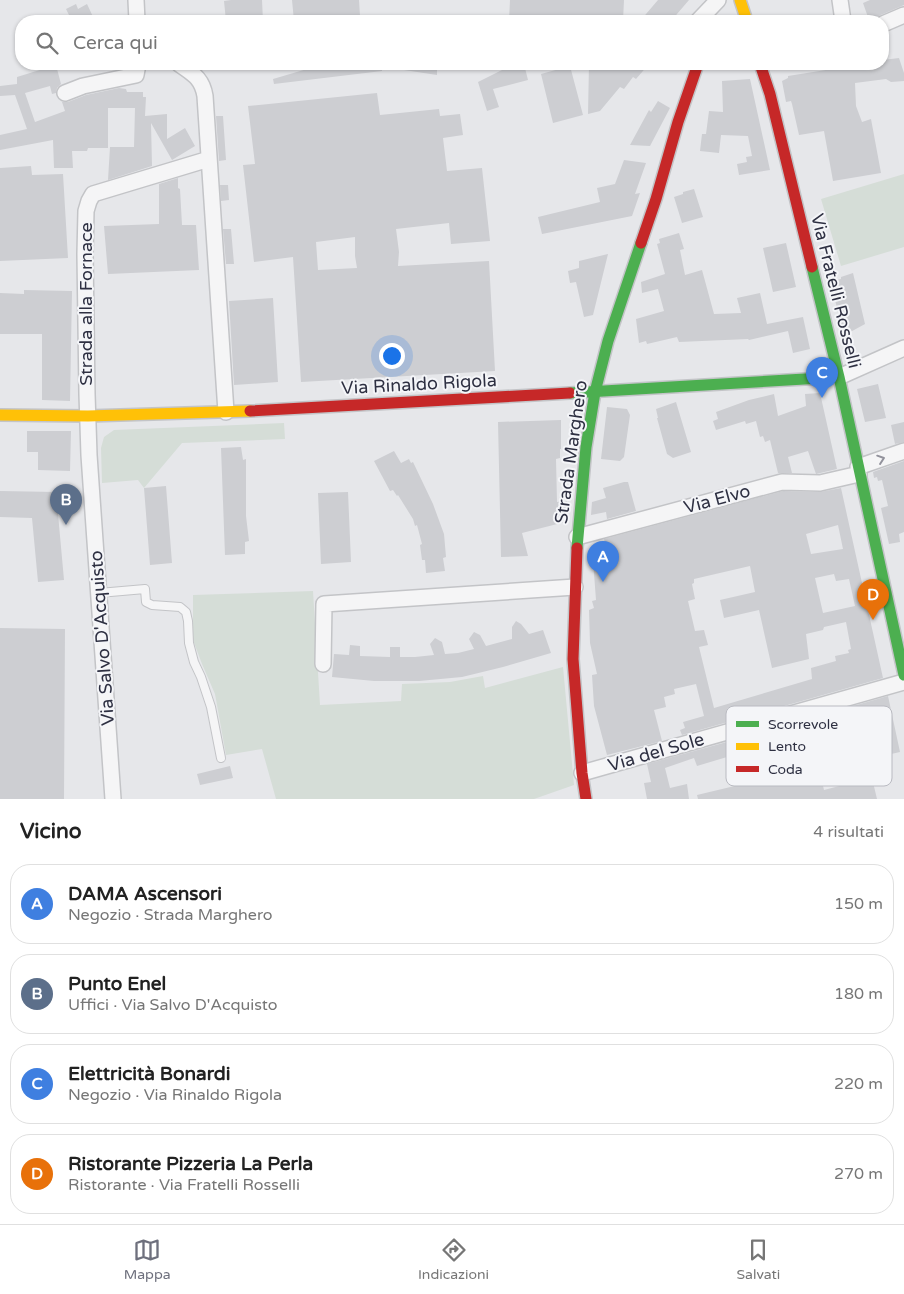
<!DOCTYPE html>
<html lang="it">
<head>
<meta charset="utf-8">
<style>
  :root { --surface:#fff; --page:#f2f2f2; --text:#222; --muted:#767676; --line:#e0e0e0; --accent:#6e707d }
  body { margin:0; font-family:"Varela Round",sans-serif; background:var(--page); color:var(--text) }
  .you { position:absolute; left:391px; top:355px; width:18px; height:18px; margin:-12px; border:4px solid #fff; border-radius:50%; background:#1a73e8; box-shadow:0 0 0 8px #1a73e833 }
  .badge { display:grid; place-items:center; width:32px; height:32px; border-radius:50%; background:var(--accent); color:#fff; font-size:16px; font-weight:700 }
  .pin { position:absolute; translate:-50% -41px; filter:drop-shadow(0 1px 2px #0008) }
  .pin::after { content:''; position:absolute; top:26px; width:18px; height:15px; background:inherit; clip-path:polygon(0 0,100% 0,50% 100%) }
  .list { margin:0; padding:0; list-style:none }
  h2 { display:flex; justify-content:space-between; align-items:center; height:65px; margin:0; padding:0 20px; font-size:21px }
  h2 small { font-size:16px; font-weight:400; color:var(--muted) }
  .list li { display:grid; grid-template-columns:32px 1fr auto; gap:15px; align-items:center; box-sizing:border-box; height:80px; margin:0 10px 10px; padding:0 10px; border:1px solid var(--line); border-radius:20px }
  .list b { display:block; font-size:19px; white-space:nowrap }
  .list p { margin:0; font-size:16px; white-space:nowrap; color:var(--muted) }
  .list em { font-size:16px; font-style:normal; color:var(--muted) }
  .icon { flex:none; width:28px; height:28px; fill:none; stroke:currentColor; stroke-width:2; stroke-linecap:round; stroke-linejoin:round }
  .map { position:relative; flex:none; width:904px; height:799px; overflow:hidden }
  .search { position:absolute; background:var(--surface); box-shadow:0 1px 4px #0004; left:15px; right:15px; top:15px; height:55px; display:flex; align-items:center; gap:12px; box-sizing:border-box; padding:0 18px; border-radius:20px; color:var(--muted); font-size:19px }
  .sheet { height:425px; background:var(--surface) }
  nav { display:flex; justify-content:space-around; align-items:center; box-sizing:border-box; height:70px; border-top:1px solid var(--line); background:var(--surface); font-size:14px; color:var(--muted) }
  nav a { display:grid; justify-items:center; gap:2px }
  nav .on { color:var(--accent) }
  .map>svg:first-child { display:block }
  .green { fill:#d5ddd7 }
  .building { fill:#cdced2; fill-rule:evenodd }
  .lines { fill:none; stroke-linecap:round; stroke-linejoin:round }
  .lane-casing { stroke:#c3c4c7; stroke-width:10 }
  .street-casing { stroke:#c3c4c7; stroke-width:18 }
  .fast-casing { stroke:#c3c4c7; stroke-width:14 }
  .slow-casing { stroke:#c3c4c7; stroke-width:14 }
  .jam-casing { stroke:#c3c4c7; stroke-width:14 }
  .lane { stroke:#f5f5f6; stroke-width:8 }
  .street { stroke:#f5f5f6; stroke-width:15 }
  .fast { stroke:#4caf50; stroke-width:11 }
  .slow { stroke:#ffc107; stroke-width:11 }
  .jam { stroke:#c62828; stroke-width:11 }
  .oneway { stroke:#92929c }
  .labels { text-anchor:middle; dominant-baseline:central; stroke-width:4; stroke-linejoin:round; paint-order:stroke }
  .street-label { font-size:18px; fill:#2e3042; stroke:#f4f5f8 }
  .key { fill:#f4f5f8; stroke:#b9bac1; stroke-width:1 }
  .key-label { font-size:14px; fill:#2e3042 }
</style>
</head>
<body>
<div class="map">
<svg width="904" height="799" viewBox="0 0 904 799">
  <rect width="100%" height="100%" fill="#e6e7ea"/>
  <path class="green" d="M904,174V247L841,266L821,199Z
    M284,423L285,439L182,443L144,488L138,480L102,483L101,448L104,437L114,430Z
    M313,591L320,705L401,701L402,684L450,682L483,676L485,688L563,667L574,785L534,799H276L262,749L226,755L215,694L202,664L193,640V595Z"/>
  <path class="building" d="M231,0H262L263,21H226L224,1Z
    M292,0H359L360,16L321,19V21H294Z
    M510,0H624L623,21H509Z
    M658,0H689L671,21H640Z
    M870,0H904V5L869,20L863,3Z
    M76,4L78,9L87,4L95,21H72L66,9Z
    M899,58L904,73V81L891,82L886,79L855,83L856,106L862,122L871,119L881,173L833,181L824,131L799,135L792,104L791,101L786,102L782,81L788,78V76L832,69V65L840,64H883V60Z
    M324,64H382V71L274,84L273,79Z
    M405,64H437V75L404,70Z
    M514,64H524L528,80L493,89L499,107L487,111L478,82Z
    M589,64H649L636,79L633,77L624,89L620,87L600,111L588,114Z
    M56,65L61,84L57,88L56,93L52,94L50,86L25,93L35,122L65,111L62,102H68L86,95L119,88L126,89L127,92H143V97H146L145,116L167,114V139L185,128L195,146L172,160L151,123L152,166L108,180L110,147H134L135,108H108V148H88L87,151H72L73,168H54L53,140L0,150V135L27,129L15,95L0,96V86L17,84V77Z
    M570,66L583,115L553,123L541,74Z
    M750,79L770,170L739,175L737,164L747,162L746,157L752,156L748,136L721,135L719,153L700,151L702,134H706L709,111L723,112L722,81Z
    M377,93L380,115L439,109L440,116L460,114L463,135L443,138L447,171L482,168L490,241L451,244L449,223L396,229L399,252L398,266L489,261L495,371L301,382L293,257L254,262L243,165L255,164L248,106ZM355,237V256L357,268L318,270L316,242Z
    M658,101L670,108L650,146L630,145L649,110L651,112Z
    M216,116H223L226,160L219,161Z
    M624,160L646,163L635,194L640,193L632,216L542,234L538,217L600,202L597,188L615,184Z
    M31,166L32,175L63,174L68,258L0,261V168Z
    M178,178V188L180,189L182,225H196L199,270L108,274L104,226L159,224V184Z
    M220,185H228L229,200L221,201Z
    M694,189L703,217L682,223L674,197L683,194V192Z
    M223,229H231L234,264H226Z
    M679,233L684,249L680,250L685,275L702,270L714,314L741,313L737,298L760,293L767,324L803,317L810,349L793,353L788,331L749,340L748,339L679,342L677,337L647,344L646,341L639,343L636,319L664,311L658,289L642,293L641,282L665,274L657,244L660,243L659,239Z
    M786,243L796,287L773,292L763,248Z
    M608,254L593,315L584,317L576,282L570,283L568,271L579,268V261Z
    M853,273L865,324L843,336L831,281L841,279V277Z
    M24,290L72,291L70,401L42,400V334H0V293L24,294Z
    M273,298L278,382L234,385L229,301Z
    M878,384L886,418L865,422L857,389Z
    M820,393L837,469L816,474L808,451L788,457L792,473H778L770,440L765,442L763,436L760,437L756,421L746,424L745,421L716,430L713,421L718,419L716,412L749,400L774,394L778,416L806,406L805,394Z
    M676,402L691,452L673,458L667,454L657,418H658L656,409Z
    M607,407L627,409L630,415L624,457L620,461L601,459Z
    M561,420V449H560V458L556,459L557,502L567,501L565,522L522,533L528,556L501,557L498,422Z
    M904,422V442L895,444L891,425Z
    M27,431H71L70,471L38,470V452H27Z
    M241,447L243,460L246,459V516L249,541L245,542V554L225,555L221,448Z
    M394,451L401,463L409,459L411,463L413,462L433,504L444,534L446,557L443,558L445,571L426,573L425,560H422L420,545L422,544L417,525L415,526L413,519L398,495L397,496L393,490L390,491L374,461Z
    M904,461V532L899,534L900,542L889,544L881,508L888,506L882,480L878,481L877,477L874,478L873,472Z
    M624,482H628L636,511L607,519L606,512L591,515L592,502L606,498L603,488Z
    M166,486L172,563L150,565L144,488Z
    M841,488L883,678L682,735L680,730L685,728L683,722L704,716L696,684L674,689L675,694L664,697L666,707L654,710L662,741L607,755L594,706L592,675L597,674L590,643L589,610L594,608L592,601L596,600L593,560L608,556L604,539L783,491L820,492ZM838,525L843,549L811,554L806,534ZM750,566L755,592L720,600L724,618L759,610L772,668L809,659L806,634L823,630L824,627L846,622L851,649L848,650L849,653L835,656L836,661L811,668L812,679L714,708L699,647L708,645L704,630L695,631L688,601L695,599L692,584L694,583V579ZM834,574L836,581L849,579L855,606L823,613L815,578Z
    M0,491L56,492L64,580L38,582L32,518L0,517Z
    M348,492L351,562L321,564L318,493Z
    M516,621L521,624L529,634L543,630L551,653L503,667L462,677L419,681H374L332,677L334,654L349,655L350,645L360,646V656L390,657V647H400V657H415L434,655L430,644L435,638L442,642L445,654L458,653L474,649L469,639L474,632L480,635L486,646L512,639V627Z
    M0,628L65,629L64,799H0Z
    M888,696L900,752L869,759L866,747L838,753L840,760L818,765L824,790L847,784L845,780L871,774L877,799H698L697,795L743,784L737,754L697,766L694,758L665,768L670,788L687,784L689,799H647L644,783L651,782L647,764L745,737L746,740L784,730L783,726ZM858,709L864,736L835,743L828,718Z
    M230,766L233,778L200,785L197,774Z"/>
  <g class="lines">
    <defs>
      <path id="lane" d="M99,593L145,589L146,602L152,605L180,607L186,612L188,621L189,643L194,662L201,677L211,707L221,758"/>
      <path id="street" d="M136,0L137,21
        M840,0L843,21
        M698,21L718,0
        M883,24L904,15
        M179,64C193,74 202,78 205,96L226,412
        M65,93L83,86L136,75L138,64
        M839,377L904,348
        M858,467L904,451
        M577,537L782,482L820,483L859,474
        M323,664L324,604L575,587
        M582,773L904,682
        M113,799L89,455L87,394L85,254L86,211L89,201L93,194L209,159"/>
      <path id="fast" d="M812,267L839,377L904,675
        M570,393L839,377
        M577,548L586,447L595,392L608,341L641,243"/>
      <path id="slow" d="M740,0L747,21
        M0,415L88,416L250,411"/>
      <path id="jam" d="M760,64L770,94L812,267
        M641,243L656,199L678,122L698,64
        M250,411L570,393
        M577,548L573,659L582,773L586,799"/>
    </defs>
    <use href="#lane" class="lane-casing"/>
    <use href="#street" class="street-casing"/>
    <use href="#fast" class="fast-casing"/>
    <use href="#slow" class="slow-casing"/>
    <use href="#jam" class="jam-casing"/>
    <use href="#lane" class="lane"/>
    <use href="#street" class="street"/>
    <use href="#fast" class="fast"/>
    <use href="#slow" class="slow"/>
    <use href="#jam" class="jam"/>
  </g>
  <defs><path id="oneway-chevron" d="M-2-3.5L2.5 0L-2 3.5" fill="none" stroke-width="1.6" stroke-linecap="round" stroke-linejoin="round" transform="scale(1.25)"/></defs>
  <use class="oneway" href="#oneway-chevron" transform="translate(881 459) rotate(-19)"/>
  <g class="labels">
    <g class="street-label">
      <text transform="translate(836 291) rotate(76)">Via Fratelli Rosselli</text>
      <text transform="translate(86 304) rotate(-90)">Strada alla Fornace</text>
      <text transform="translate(419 384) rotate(-3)">Via Rinaldo Rigola</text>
      <text transform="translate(571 452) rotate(-82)">Strada Marghero</text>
      <text transform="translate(717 499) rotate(-15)">Via Elvo</text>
      <text transform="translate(102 638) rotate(-94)">Via Salvo D'Acquisto</text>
      <text transform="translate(656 752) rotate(-16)">Via del Sole</text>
    </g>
  </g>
  <rect x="726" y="706" width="166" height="80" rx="8" class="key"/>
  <rect x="736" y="721" width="23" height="6" fill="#4caf50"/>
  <rect x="736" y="743" width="23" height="7" fill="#ffc107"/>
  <rect x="736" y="766" width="23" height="6" fill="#c62828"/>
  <g class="key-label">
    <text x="768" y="729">Scorrevole</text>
    <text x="768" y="751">Lento</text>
    <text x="768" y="774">Coda</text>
  </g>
</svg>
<div class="you"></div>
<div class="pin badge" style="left:603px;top:582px;background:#3f7fe0">A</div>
<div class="pin badge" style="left:66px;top:525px;background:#5c6f8a">B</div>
<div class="pin badge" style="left:822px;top:398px;background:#3f7fe0">C</div>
<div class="pin badge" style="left:873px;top:620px;background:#e8710a">D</div>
<div class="search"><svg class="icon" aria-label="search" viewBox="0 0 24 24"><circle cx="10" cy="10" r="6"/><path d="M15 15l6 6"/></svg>Cerca qui</div>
</div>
<section class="sheet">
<h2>Vicino<small>4 risultati</small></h2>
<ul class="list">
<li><span class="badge" style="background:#3f7fe0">A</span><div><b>DAMA Ascensori</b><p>Negozio · Strada Marghero</p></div><em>150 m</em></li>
<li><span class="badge" style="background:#5c6f8a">B</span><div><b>Punto Enel</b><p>Uffici · Via Salvo D'Acquisto</p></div><em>180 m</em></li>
<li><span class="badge" style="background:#3f7fe0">C</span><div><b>Elettricità Bonardi</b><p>Negozio · Via Rinaldo Rigola</p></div><em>220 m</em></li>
<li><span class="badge" style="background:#e8710a">D</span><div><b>Ristorante Pizzeria La Perla</b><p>Ristorante · Via Fratelli Rosselli</p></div><em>270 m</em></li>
</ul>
</section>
<nav>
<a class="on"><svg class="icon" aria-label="map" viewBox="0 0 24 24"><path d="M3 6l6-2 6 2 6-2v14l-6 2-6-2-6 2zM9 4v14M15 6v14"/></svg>Mappa</a>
<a><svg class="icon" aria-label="directions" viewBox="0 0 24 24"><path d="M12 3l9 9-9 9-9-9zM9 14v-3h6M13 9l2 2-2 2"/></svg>Indicazioni</a>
<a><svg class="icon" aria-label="saved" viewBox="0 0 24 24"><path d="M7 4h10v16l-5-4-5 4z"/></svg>Salvati</a>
</nav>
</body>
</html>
